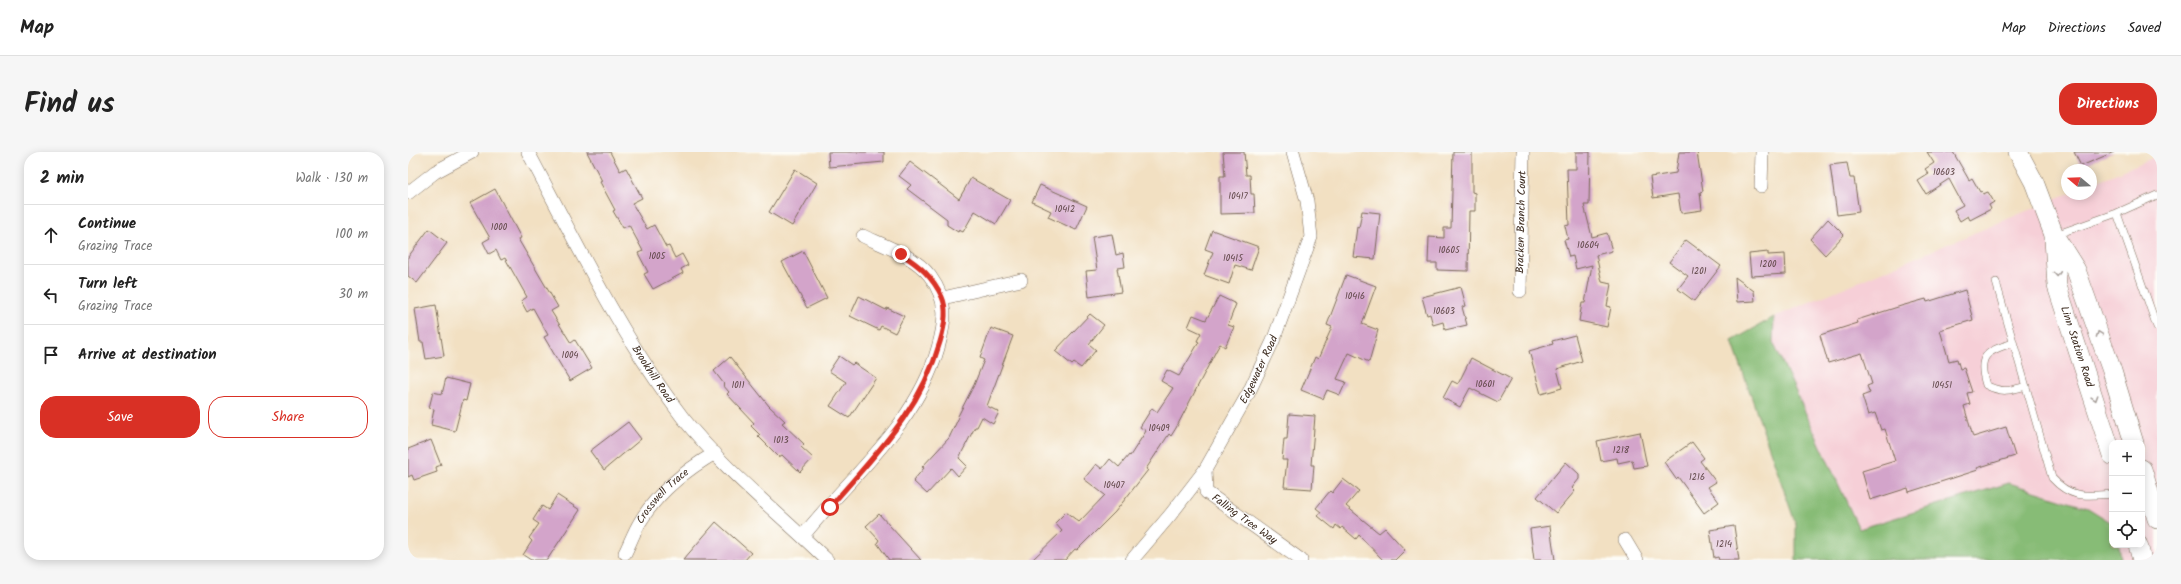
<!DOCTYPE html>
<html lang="en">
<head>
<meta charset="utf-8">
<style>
  :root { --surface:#fff; --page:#f6f6f6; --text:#222; --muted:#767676; --line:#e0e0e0; --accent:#d93025 }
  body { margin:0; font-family:Kalam,sans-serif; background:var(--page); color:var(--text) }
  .controls { position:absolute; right:12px; bottom:12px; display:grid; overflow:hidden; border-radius:8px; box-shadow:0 2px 10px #0003 }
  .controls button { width:36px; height:36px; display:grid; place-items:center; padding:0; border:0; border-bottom:1px solid var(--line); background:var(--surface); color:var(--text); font:20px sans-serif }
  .compass { position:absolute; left:1653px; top:12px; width:36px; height:36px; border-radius:50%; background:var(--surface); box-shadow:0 2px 10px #0003; rotate:289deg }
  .stop { position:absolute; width:12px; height:12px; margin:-9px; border:3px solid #d93025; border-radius:50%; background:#fff }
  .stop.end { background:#d93025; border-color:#fff; box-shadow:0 1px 4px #0008 }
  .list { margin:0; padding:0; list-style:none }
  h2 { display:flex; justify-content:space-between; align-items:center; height:52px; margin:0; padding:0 16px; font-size:17px }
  h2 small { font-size:13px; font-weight:400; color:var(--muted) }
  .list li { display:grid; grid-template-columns:26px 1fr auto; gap:12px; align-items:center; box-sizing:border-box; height:60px; padding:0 16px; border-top:1px solid var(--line) }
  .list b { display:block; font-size:15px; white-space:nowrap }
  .list p { margin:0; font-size:13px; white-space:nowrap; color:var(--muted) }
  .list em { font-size:13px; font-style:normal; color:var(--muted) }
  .actions { display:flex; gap:8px; padding:12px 16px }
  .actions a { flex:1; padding:9px 0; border:1px solid var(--accent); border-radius:16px; text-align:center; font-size:14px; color:var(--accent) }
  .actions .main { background:var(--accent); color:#fff }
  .icon { flex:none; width:22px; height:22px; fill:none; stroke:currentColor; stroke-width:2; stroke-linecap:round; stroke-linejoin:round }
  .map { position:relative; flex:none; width:1749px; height:408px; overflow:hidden; border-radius:16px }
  header { display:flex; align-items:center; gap:24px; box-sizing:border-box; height:56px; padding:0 20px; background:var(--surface); border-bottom:1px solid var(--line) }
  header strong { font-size:19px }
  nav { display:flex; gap:22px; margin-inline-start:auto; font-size:14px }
  .intro { display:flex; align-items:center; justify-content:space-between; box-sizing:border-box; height:96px; padding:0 24px }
  h1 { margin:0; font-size:28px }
  .button { padding:10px 18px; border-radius:16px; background:var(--accent); color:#fff; font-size:14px; font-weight:700 }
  main { display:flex; gap:24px; padding:0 24px }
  aside { flex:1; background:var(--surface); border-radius:16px; box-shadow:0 2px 10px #0003 }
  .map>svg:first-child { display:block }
  .built { fill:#f6cfd7 }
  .forest { fill:#87bc76; stroke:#61734a }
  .building { fill:#d3a4ca }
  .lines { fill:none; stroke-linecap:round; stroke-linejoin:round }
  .lane-casing { stroke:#7b6a57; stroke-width:8 }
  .street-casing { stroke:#7b6a57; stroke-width:14 }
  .secondary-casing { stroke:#7b6a57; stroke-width:20 }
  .lane { stroke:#fff; stroke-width:7 }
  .street { stroke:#fff; stroke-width:13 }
  .secondary { stroke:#fff; stroke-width:19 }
  .oneway { stroke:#a79f9a }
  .route { stroke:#d93025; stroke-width:5 }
  .labels { text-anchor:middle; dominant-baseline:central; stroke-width:3; stroke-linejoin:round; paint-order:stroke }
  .number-label { font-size:9px; fill:#614849 }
  .street-label { font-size:11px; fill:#3b2a1e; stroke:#fdfcf7 }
</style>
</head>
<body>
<header>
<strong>Map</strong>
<nav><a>Map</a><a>Directions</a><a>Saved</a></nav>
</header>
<div class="intro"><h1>Find us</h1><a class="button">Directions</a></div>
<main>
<aside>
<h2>2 min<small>Walk · 130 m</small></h2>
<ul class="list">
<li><svg class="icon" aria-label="ahead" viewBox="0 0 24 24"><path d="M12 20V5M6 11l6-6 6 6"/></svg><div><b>Continue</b><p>Grazing Trace</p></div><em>100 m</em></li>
<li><svg class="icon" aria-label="left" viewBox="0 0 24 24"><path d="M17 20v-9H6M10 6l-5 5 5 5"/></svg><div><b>Turn left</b><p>Grazing Trace</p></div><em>30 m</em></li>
<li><svg class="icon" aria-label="arrive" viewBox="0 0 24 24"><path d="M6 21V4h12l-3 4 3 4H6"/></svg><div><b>Arrive at destination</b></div></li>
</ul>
<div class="actions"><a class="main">Save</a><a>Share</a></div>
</aside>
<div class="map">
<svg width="1749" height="408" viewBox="0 0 1749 408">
  <rect width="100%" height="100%" fill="#fdfcf7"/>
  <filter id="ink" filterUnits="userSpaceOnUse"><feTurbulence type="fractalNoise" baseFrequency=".025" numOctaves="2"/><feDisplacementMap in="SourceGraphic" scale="8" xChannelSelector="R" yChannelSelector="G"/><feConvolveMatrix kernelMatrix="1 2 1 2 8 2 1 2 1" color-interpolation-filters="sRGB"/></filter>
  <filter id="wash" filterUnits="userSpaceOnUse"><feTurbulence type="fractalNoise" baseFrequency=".012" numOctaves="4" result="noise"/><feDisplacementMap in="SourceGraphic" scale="16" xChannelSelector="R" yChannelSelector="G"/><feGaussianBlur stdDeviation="0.9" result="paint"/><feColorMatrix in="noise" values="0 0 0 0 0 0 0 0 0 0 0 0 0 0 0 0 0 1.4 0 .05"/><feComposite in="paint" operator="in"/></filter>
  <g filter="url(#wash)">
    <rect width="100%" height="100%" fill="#f2e0c2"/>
    <path class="built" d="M1749,4V408H1713L1711,393H1734V291H1704V371L1680,356L1601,331L1451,377L1365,190L1366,165L1659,42H1683V32Z"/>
    <path class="forest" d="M1366,165L1365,190L1451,377L1601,331L1680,356L1704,371V393H1711L1713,408H1388V373L1324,189Z"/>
    <g id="blocks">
      <path class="building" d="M179,0H202L212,19L218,16L234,46L224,51L239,77L246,73L258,95L261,94L267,106L274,102L280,113L273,117L275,121L245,137L236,122L240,120L230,101L235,99L221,73L215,76L205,59L207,58L192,30L194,29Z
        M420,0H476V10L421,15Z
        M815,0H836L838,23H842L843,42H846L847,61L812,62V24H817Z
        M1045,0H1064V40L1067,41V59H1061L1060,119L1029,118V111H1020L1021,85L1036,86V76H1043Z
        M1168,0H1182L1181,53H1176L1184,85L1199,81L1204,99L1188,103L1194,130L1203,132L1199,154L1203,155L1199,175L1171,169L1174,151H1177L1184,113L1168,117L1165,104L1161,105L1156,88L1160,87L1157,74L1161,73L1159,17H1168Z
        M1271,0H1289L1295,39L1292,40L1294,58L1273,61L1270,42L1245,46L1242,25L1268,21Z
        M1519,0H1545L1561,28L1564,26L1572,40L1574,39L1575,42L1580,40L1586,50L1581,53L1583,57L1562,68L1560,64L1552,69L1546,58L1555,53L1541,27L1518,42L1510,29L1521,22L1517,17L1526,11Z
        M1666,0H1706L1673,14Z
        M502,10L551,47L563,26L602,48L588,72L567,59L555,80L551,78L550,80L539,73V67L499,37L503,33L491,24Z
        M1439,11L1442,26H1446L1451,60L1429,63L1422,13Z
        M387,17L409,31L384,74L361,60Z
        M632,33L679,54L668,78L640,65L643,59L624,50Z
        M87,37L113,86L110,87L150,155L143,159L163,191L167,188L184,216L162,229L136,185L140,183L125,156L119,160L113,149L119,145L97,106L93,108L88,98L81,102L75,90L82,86L62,51Z
        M954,59L972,61L967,107L945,105L949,75L951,76Z
        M1420,67L1436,83L1417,103L1402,87Z
        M21,77L39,91L9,131L0,124V105Z
        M804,78L851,95L843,118L827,113L821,132L796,123L805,100L797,97Z
        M704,82L708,103L715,101L717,115L709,116L713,140L681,145L678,119L689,118L684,85Z
        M1278,88L1313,114L1286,149L1270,137L1280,124L1261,110Z
        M395,99L419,146L399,156L374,110Z
        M1360,100V103L1377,102L1378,122L1343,124L1341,102Z
        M938,123L968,134L954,172L970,178L961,210L941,201L929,227L938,230L932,243L919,238L915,247L893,238L907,205L910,207L924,175L919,173Z
        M1327,125L1346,139L1347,149L1329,150Z
        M1053,135L1058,154L1054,155L1059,173L1037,178L1035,170L1025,173L1022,162L1019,163L1014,145Z
        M1557,138L1565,168L1532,178L1541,209L1549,207L1552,217L1556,216L1564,240L1559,241L1562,252L1556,254L1565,285L1598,275L1607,304L1569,316L1570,318L1501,340L1500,336L1462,348L1454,319L1487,309L1477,277L1473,278L1467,261L1460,263L1454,244L1462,241L1459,234L1464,232L1454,201L1420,211L1412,183L1450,171L1449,168L1493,154L1518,147L1519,150Z
        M451,144L478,158L479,156L496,164L487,181L473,174L471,178L442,164Z
        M811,144L828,152L820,173L826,175L817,195L812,192L809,197L768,276L763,284L761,282L738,317L740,318L707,360L669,398L667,397L657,408H624L654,379L647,371L658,360L671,370L697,343L676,327L688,312L694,317L702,307L711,315L721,303L722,304L738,279L732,275L744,256L749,260L765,236L753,229L759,218L771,224L791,190L789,189L793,181L780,175L785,163L798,168Z
        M28,153L36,204L18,207L15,190H12L7,157Z
        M682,162L696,173L681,192L688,198L673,216L666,211L664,213L647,199Z
        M583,176L605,184L579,254L591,260L585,272L574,265L569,275H567L551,306L559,314L550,324L543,316L519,342L505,329L516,316L514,315L541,286L551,265L550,264L566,233L576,208L572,206Z
        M1167,183L1174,209L1149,217L1154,236L1133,242L1121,199L1145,192L1144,189Z
        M431,204L444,213L446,211L468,226L441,266L422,254L438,230L421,219Z
        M322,205L361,254L377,269L374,271L396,292L393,295L405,306L392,320L374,303L371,305L350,284L352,283L343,274L346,271L319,242L321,240L315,233L316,232L306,219Z
        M1063,206L1103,227L1090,250L1062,236L1052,255L1035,246L1044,229L1050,232Z
        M38,226L62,232L58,249L55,248L47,279L23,273L26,257L21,256L25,240L34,242Z
        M881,262L907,264L903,313H906L904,337L876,335L879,308H874L876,287H879Z
        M220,270L233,287L196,318L182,299Z
        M1232,280L1239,314L1226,316L1224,308L1210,311L1209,306L1193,309L1189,289Z
        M23,288L33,313L28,315L29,320L6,328L4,323L0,325V297Z
        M1284,290L1296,306L1292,309L1308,330L1300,335L1311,350L1296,361L1270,325L1268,327L1256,310Z
        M1158,310L1171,322V327L1164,336L1167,339L1148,361L1129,345Z
        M935,327L951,339L938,354L971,381L977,376L997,398L987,408H975L951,383L948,387L934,375L933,377L928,373L926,377L910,364L913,360L908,356L922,339L924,341Z
        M149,343L172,358L139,408H123L115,403L124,389L121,386L131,372L125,368L134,354L140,358Z
        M471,362L513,408H481L469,391L471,388L458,374Z
        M308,370L343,401L337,408H275Z
        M1142,374L1147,408H1126L1122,377Z
        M1326,374L1331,408H1311L1310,405L1306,406L1302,378Z"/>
    </g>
  </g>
  <g filter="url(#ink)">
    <use href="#blocks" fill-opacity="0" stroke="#7b6a57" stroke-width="1"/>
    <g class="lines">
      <defs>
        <path id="lane" d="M1749,43L1709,61L1749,175
          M1647,83L1709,61
          M1588,130L1644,326C1663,347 1678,344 1704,342
          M1605,191C1578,199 1569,204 1578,233C1593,241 1602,239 1618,234"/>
        <g id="street">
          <path id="s1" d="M120,0C168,90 213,185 275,266C317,319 371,361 419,408"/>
          <path d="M1353,34L1354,0"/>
          <path d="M0,41L27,20L64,0"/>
          <path id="s2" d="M1112,139L1115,0"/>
          <path d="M535,146L613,128"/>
          <path id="s3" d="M797,318L798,340L893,408"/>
          <path d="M395,384C443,323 508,274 530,196C538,168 540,149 522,124C507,104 477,94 455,84"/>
          <path d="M1217,388L1229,408"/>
          <path id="s4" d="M217,401C222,391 226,380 232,370C249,341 278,318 307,301"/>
          <path id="s5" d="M724,408L763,362L797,318L840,242L865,189L903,85L899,49L885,0"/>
        </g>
        <g id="secondary">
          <path d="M1610,0L1626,30L1646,83L1668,118L1704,219L1726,291"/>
          <path id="s6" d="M1646,87L1649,134L1704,303"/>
          <path d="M1734,317L1749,367"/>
          <path d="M1730,393L1734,408"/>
        </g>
      </defs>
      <use href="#lane" class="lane-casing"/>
      <use href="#street" class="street-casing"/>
      <use href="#secondary" class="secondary-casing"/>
      <use href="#lane" class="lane"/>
      <use href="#street" class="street"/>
      <use href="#secondary" class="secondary"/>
    </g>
    <defs><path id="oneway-chevron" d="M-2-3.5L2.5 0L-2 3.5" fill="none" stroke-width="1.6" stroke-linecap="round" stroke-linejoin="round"/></defs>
    <g class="oneway">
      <use href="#oneway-chevron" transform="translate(1649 122) rotate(86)"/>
      <use href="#oneway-chevron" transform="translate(1691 182) rotate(-110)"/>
      <use href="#oneway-chevron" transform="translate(1687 246) rotate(73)"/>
    </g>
  </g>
  <g class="lines" filter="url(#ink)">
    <path class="route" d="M422,355C468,301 512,260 532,190C536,177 540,158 534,145C525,125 511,113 493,102"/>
  </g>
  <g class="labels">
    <g class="number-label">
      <text x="1536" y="20">10603</text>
      <text x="830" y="44">10417</text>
      <text x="657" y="57">10412</text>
      <text x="91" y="75">1000</text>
      <text x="1180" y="93">10604</text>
      <text x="1041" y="98">10605</text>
      <text x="249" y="104">1005</text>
      <text x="825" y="106">10415</text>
      <text x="1360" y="112">1200</text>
      <text x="1291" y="119">1201</text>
      <text x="947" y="144">10416</text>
      <text x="1036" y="159">10603</text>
      <text x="162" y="203">1004</text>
      <text x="1077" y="232">10601</text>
      <text x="330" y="233">1011</text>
      <text x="1534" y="233">10451</text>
      <text x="751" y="276">10409</text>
      <text x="373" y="288">1013</text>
      <text x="1213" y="298">1218</text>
      <text x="1289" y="325">1216</text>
      <text x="706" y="333">10407</text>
      <text x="1316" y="392">1214</text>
    </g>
    <g class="street-label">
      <text stroke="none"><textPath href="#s2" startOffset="69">Bracken Branch Court</textPath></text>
      <text stroke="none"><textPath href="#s6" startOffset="111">Linn Station Road</textPath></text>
      <text stroke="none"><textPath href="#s5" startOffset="230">Edgewater Road</textPath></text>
      <text stroke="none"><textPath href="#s1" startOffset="255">Brookhill Road</textPath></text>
      <text stroke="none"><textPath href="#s4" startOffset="69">Crosswell Trace</textPath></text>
      <text stroke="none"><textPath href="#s3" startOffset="69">Falling Tree Way</textPath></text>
    </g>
  </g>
</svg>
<div class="controls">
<button>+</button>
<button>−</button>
<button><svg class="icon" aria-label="locate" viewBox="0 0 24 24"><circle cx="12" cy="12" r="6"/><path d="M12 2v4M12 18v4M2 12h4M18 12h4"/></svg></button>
</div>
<svg class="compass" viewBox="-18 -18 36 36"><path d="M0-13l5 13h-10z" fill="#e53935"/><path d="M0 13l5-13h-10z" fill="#767676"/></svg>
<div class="stop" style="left:422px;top:355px"></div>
<div class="stop end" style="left:493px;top:102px"></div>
</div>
</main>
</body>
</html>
